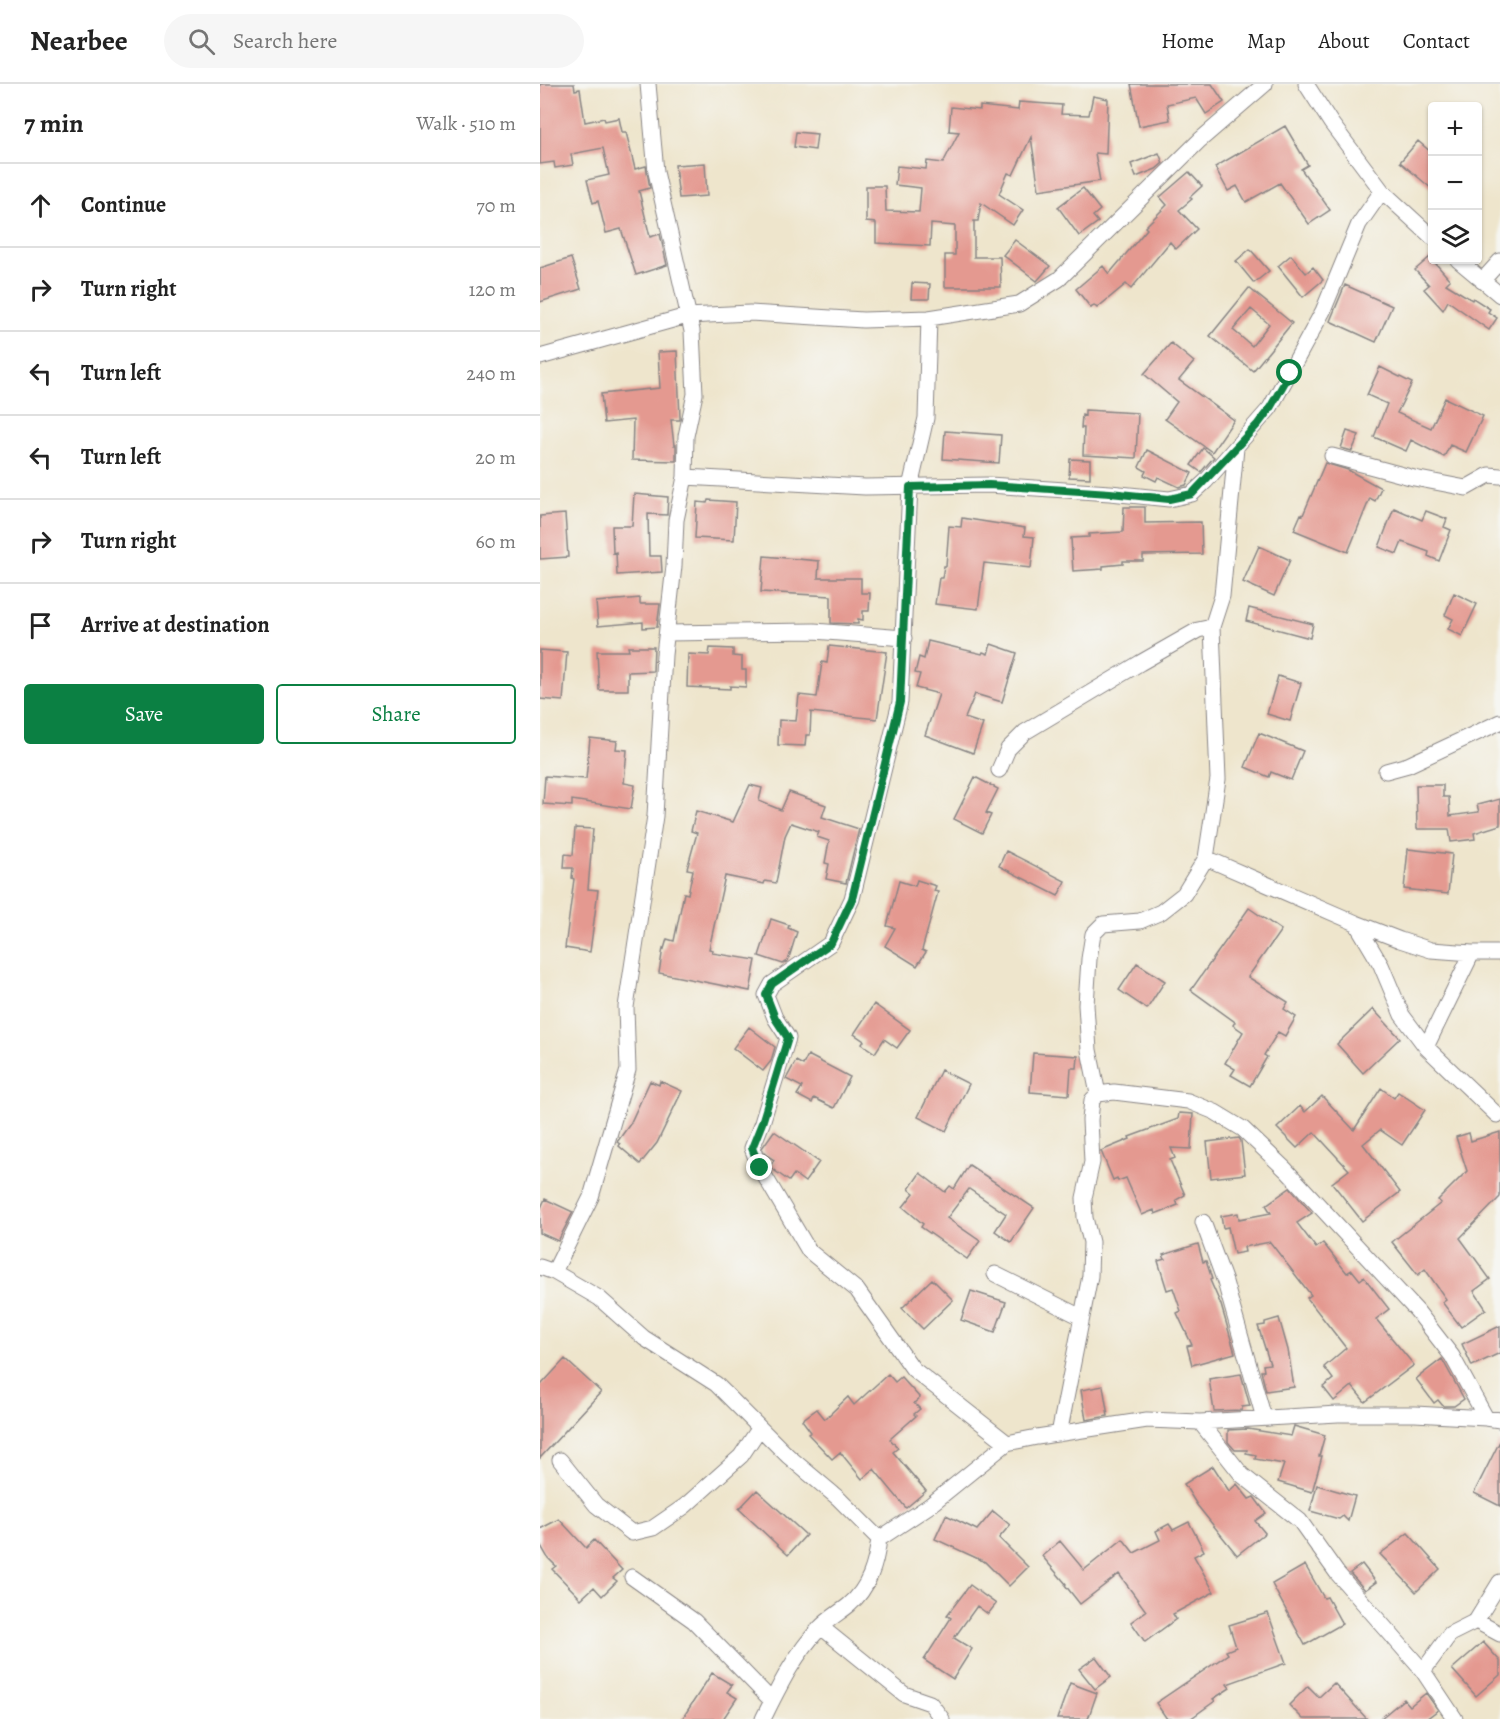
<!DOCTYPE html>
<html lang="en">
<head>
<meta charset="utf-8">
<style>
  :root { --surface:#fff; --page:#f6f6f6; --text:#222; --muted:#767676; --line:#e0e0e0; --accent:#0b8043 }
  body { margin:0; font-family:Alegreya,serif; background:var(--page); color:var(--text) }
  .controls { position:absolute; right:18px; top:18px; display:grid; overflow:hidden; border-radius:6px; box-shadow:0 2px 4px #0004 }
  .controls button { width:54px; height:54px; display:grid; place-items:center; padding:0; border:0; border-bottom:2px solid var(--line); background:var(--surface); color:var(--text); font:30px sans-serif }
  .stop { position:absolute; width:18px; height:18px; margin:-14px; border:4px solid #0b8043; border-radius:50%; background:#fff }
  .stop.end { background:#0b8043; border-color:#fff; box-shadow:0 2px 6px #0008 }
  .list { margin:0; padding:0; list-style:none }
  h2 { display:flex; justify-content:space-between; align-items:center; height:78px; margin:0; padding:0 24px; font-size:26px }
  h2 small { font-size:20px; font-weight:400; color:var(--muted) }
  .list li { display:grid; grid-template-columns:39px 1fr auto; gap:18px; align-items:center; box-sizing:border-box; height:84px; padding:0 24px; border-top:2px solid var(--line) }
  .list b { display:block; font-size:22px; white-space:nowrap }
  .list em { font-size:20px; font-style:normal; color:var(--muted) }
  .actions { display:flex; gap:12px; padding:18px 24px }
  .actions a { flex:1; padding:14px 0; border:2px solid var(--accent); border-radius:6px; text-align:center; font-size:21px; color:var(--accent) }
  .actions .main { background:var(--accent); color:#fff }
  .icon { flex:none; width:33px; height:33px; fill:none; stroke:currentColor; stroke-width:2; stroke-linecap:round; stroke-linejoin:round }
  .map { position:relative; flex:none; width:960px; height:1635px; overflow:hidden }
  header { display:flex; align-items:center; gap:36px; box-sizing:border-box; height:84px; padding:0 30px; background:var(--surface); border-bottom:2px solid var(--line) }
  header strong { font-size:28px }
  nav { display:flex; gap:33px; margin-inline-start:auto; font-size:21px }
  .search { width:420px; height:54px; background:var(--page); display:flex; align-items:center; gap:15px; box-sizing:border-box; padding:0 21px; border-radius:33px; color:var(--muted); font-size:22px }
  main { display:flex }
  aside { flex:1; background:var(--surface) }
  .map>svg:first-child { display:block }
  .building { fill:#e49990; fill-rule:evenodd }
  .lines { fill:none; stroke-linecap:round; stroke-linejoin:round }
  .street-casing { stroke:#888484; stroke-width:17 }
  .street { stroke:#fff; stroke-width:15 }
  .route { stroke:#0b8043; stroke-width:8 }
</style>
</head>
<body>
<header>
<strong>Nearbee</strong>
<div class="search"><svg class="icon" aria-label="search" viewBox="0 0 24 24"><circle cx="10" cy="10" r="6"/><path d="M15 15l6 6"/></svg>Search here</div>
<nav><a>Home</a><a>Map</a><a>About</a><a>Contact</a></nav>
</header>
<main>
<aside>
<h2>7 min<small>Walk · 510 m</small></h2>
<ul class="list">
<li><svg class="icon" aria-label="ahead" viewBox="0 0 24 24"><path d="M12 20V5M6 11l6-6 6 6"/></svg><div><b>Continue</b></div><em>70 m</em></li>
<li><svg class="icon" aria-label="right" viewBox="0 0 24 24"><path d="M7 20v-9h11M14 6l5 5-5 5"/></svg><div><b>Turn right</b></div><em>120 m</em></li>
<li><svg class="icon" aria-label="left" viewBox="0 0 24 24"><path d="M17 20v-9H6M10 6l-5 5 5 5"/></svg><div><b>Turn left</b></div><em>240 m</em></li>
<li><svg class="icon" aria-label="left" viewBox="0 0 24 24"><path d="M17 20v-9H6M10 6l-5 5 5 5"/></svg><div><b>Turn left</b></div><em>20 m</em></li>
<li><svg class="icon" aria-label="right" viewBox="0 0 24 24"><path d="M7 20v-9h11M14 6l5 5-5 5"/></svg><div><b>Turn right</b></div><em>60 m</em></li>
<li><svg class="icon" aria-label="arrive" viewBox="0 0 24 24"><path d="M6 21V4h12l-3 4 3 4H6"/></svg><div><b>Arrive at destination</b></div></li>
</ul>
<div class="actions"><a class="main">Save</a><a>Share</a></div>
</aside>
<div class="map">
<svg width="960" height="1635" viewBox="0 0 960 1635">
  <rect width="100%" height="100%" fill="#f6f6f2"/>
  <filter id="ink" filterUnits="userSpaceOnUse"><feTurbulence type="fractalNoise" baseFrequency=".0167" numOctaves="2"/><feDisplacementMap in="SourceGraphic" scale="12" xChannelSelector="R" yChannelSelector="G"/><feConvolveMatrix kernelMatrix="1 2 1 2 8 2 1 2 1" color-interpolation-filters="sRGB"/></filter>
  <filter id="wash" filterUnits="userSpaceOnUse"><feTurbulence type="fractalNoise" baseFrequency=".008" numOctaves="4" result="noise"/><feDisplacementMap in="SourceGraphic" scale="24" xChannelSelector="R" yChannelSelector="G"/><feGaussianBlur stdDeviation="1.35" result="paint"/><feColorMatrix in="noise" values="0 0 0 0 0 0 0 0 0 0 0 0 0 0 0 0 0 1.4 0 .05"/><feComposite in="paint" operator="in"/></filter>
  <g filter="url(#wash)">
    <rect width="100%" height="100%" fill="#eee5cc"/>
    <g id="blocks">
      <path class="building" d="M0,0H34L35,6L40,5L45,38L64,34L65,37L79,34L82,48H86L95,85L106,82L110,104L99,107L110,153L120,150L127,181L96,191L81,145L66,149L58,117L53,119L47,96L69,91L63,64L31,70L33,81L15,84L14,78L0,80Z
        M591,0H672L684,18L666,30L656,14L627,20L630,36L599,42Z
        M553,12L568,15L566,70L555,69L560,97L499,106L491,53L473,91L468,89L459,110L483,126L473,141L441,119L438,137H434V173H460L461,203H405V171H415V142L391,140L390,162L336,159V139L326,138V102H345L346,127L379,128L381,104L355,101L357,82L386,85L387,77L403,79L419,48L409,47L411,23L440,26V22L478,26L479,18L522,21L521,30L549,31Z
        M745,42L768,81L761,85L790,126L769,140L740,99L706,118L697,102L688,107L675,83Z
        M256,48L277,50L275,66L254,63Z
        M878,57L892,69V105L860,78Z
        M619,69L623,79L616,85L596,93L591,80Z
        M165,79L167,112L139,114L135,81Z
        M649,88L662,102L650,113L652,115L639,126L657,145L636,165L630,158L591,205L586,200L557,224L554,221L551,224L536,205L563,182L569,190L607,145L605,143L627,121L620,113Z
        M543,104L560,126L553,132L558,138L539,152L518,123Z
        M475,156L510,182L497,197L463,171Z
        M710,165L729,187L714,199L696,177Z
        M751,171L766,189L773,183L783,196L763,213L738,182Z
        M890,173L910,196L906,200L932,216L933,214L950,225L948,228L957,234L949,246L908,217L903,226L884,205L889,201L875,186Z
        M31,174L41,205L0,218V184Z
        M372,199L390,200L389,215H371Z
        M805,201L852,222L836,258L790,237Z
        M709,204L752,239L713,287L670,252ZM711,225L729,240L712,262L693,246Z
        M631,259L654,278L639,296L694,336L672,368L625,335L637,318L604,290Z
        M137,267L140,333V336H131L134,361H136V377L92,376L93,336L64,339L61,310L120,304L118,268Z
        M840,283L872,299L857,329L891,344L905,314L943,332L926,368L910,361L904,373L871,356L866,367L834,353L847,320L827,311Z
        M545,326L598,329L596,374L543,371L544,344H541L542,331L545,332Z
        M405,347L461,351L459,379L403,375Z
        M807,347L819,351L812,367L801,364Z
        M663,364L674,373L661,388L651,381Z
        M607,366L652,389L646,401L639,403L618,393L616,397L604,391L606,387L599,383Z
        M530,375L550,376V394L529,393Z
        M785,379L808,386L841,404L835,417L830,414L808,468L754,446L761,430L763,431Z
        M94,410L128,413L127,431L108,430L109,472H121L122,488L77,491L76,468L73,469L72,442H92Z
        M168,416L196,418L194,456L155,454L157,418L167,419Z
        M584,423H605V439L661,438L662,470L603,471V477H583V480L563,482V485L533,487L531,454L549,453V450L583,448Z
        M854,424L882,436L886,427L907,435L904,443L911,446L899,477L888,472L889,468L862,458L857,470L839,463Z
        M25,430L28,473L0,475V432Z
        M422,434L485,444L484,452L494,453L491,484L444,479L438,525L395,520L399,494H402L404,482H406L409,442L421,443Z
        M719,462L750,476L734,512L703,498Z
        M224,472L279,477L278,494H321V509H330L329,527H323V536L318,535V540L291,539V512L221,508Z
        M914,509L937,520L922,552L908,545L913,535L905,531Z
        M100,514V520H120L117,543L103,544V538L58,542L56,518Z
        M709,524L773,540L770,554L706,537Z
        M388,557L442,570L443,568L448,570L451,560L477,569L462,618L435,610L425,634L443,640L433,669L385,651L399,610L376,604L380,590L375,589L379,573L384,575Z
        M289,562L347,568L337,635L271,628L270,651H266L265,662L238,661L239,636L256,637L259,611L277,613L282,578L287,579Z
        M88,563H114L113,587L88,588V606H59L57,567H89Z
        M170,564L193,565V572L202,573V586H206V603L190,602V605L147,603L148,570L169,571Z
        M0,566L27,568L23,617L0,615Z
        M738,592L761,599L750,637L727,630Z
        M719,649L763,667L751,696L731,688L729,693L705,683Z
        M50,654L77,657L76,665L87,666L84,699L95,701L91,725L32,716V722L3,720L5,692L46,695Z
        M435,693L458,705L446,729L451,731L442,749L414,735Z
        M210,701L222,704L219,717L241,726L249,708L286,721L282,733L319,745L306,799L286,795L289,780L285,779L289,757L277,753L279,748L251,739L245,752L236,799L225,797L224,800L185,792L169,865L173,866L172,869L216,876L210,907L119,889L123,864L124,865L127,855L134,857L144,809L148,810L153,786L147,785L157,749L151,747L156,727L193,738Z
        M876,701H903V713H909L910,732L939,728L937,721L960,715V741L934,749L935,755L911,758L909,745H877Z
        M35,744L53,745L48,805L58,806L50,868L25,864L34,795L32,794L33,784H24L25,770L33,771Z
        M868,765L912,770L908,810L864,805Z
        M466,767L525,797L518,812L459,782Z
        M377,796L396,802L394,807L398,808L382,866L386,868L377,882L345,862L355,844L347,842L359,797L375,802Z
        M709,824L741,846L708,893L748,918L744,925L756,933L745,952L738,948L724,971L727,973L710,1002L691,991L695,985L685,979L703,948L693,941L695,938L651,906Z
        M231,835L249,841L248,844L257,848L248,877L243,880L219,872Z
        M597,879L625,897L607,925L579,906Z
        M334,920L370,946L357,964L344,955L335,969L322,960L324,957L314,950Z
        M833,925L860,954L823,989L797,960Z
        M209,943L235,963L231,977L223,987L193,964Z
        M493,969L538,972L537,984H531L529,1011L490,1008Z
        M268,971L310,993L294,1024L274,1014L272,1019L257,1011L262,1003L246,995L256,977L263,981Z
        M401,986L429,1000L406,1047L378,1033Z
        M110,997L119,1001L120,997L142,1007L117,1059L100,1080L79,1062L80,1060L77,1058L90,1040Z
        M841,1004L854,1014L858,1008L885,1026L862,1061L840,1046L823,1060L860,1108L822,1137L792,1099L809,1086L774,1048L757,1064L737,1044L760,1022L765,1028L782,1012L814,1046Z
        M639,1029L653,1030L651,1065L631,1064L635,1074L630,1076L645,1111L636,1116L638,1121L615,1130L614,1126L602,1131L586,1094L578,1097L577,1094L573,1096L561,1067L590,1055L589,1053L638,1035Z
        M234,1047L279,1078L265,1098L254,1090L249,1097L231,1084L230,1082L234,1076L225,1070L222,1064Z
        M960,1048V1113L920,1154L950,1195L934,1207L946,1225L921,1243L902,1218L906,1215L885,1185L878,1191L852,1158L901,1119L898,1116L927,1087L916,1053L929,1049L931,1057Z
        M699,1054L701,1057L705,1090L671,1094L667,1058Z
        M429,1081L494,1124L471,1158L455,1147L466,1130L429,1105L407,1134L440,1157L427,1175L381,1143L383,1140L363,1123L374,1109L369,1105L380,1089L405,1108L410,1102L414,1105Z
        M750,1104L772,1129L757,1139L776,1164L783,1159L807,1189L812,1186L820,1196L824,1193L849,1225L836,1235L874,1281L825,1318L812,1302L794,1317L783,1303L793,1295L784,1283L806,1264L767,1214L771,1211L730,1158L704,1163L705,1168L694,1170L688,1143L683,1144L681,1132L698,1129L699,1135L731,1129L726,1121Z
        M5,1115L33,1128L18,1157L0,1149V1126Z
        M658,1160L663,1178L666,1177L672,1195L670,1196L681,1221L695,1269L652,1281L647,1262L652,1261L637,1229L641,1227L633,1204L627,1206L618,1177L625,1175L623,1171Z
        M392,1195L413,1216L383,1245L362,1224Z
        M431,1207L466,1218L455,1248L421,1236Z
        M739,1234L748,1266L754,1303L726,1307L721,1287H724L723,1281L730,1280L718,1242L725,1241V1238Z
        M960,1242V1269L932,1282L922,1260Z
        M25,1275L61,1308L0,1374V1302Z
        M902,1275L924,1315L914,1322H903L898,1316L894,1319L876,1295Z
        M348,1290L355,1298L361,1293L380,1314L374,1319L380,1325L374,1330L376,1332L350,1355L358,1364L353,1368L386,1407L366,1424L334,1385L322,1395L300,1368L292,1375L268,1350L271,1348L262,1336L277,1325L285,1335L308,1313L314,1321Z
        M701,1290L710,1322L702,1323V1326L674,1327L669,1295Z
        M563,1302L568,1332L546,1336L541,1306Z
        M754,1342L785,1351L779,1372H782L772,1408L738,1398L744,1380L715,1375L716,1371L706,1369L707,1366H695L688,1358V1346L708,1345L751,1352Z
        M960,1357V1422L934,1409Z
        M673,1382L689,1407L697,1400L709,1415L714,1413L726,1429L715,1437L725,1449L697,1471L657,1421L644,1400Z
        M777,1401L815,1412L808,1437L803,1432L799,1435L770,1427Z
        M217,1406L266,1451L248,1471L199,1425Z
        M453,1427L470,1441L459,1454L488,1483L469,1502L445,1478L395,1455L406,1431L437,1446Z
        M19,1435L46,1464L54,1456L82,1486L73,1494L77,1497L62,1512L54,1503L41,1515L12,1485L16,1482L8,1474L0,1460V1445Z
        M649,1438L664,1467L654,1472L674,1508L633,1530L636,1535L605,1558L591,1538L606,1527L579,1490L540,1520L525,1501L526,1500L502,1472L520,1457L544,1486L583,1455L594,1469L620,1456L616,1447L629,1440L633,1446Z
        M868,1449L900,1485L876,1508L840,1470Z
        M822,1480L836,1498L825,1506L810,1489Z
        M765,1481L784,1514L787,1513L802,1540L765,1561L732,1500Z
        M430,1501L456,1520L448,1530L437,1522L414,1554L432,1565L413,1595L384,1576L411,1534L407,1531Z
        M728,1529L746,1579L687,1600L690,1604L673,1615L675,1617L650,1635H627L616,1619L688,1570L686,1567L696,1563L689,1541Z
        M943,1558L960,1577V1591L936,1612L912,1585Z
        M556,1573L571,1593L555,1605L539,1585Z
        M172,1589L192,1601L187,1608L197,1614L183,1635H142Z
        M530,1599L557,1609L548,1635H517Z
        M794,1599L827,1635H763L749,1621L768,1602L779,1613Z
        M886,1609L898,1626L886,1635H840L864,1615L870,1622Z"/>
    </g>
  </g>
  <g filter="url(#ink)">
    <use href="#blocks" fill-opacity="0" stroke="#888484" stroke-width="1.5"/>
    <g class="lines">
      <defs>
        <path id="street" d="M766,0L791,39L842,107L892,153
          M918,176L960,211
          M942,197L960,177
          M389,234L386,334L370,403L360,618L312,815L291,859L232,900L226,911L235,934L248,954L222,1039L212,1064L220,1084L269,1167L317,1206L373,1285L467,1359
          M0,273L147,232L210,229L323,236L389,234L479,220L519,195L660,56L725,0
          M792,372L874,394L926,404L949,391L960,392
          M145,393L325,403L449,401L570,409L629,415L652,410L666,397L730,324L783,227L819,140L842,107
          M127,549L274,547L364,554
          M459,686L468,665L485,648L600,579L658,546L672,543
          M846,687L868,681L960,638
          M666,774L816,839L860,856L891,866L932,869H960
          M816,839L841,881L862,931L886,963L957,1031
          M886,963L932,869
          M558,1010L549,966L546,921L549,875L553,850L563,840L600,837L621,828L644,810L666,774L678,695L672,543L682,512L696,364
          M663,1138L685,1198L724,1334
          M0,1183L14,1188L59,1214L104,1254L176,1300L248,1372L298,1414L339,1455L389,1422L467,1359L497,1353L607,1336L660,1338L798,1330H875L946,1334L960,1336
          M14,1188L51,1113L88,986L86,923L115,732L124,571L134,482L136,436L145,393L146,352L155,310L152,247L116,88L108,0
          M455,1190L541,1233
          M660,1338L702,1391L760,1437L797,1489L883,1587L915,1635
          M519,1350L550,1192L551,1158L545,1134L544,1114L552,1078L550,1036L552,1016L558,1010L574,1008L648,1017L675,1028L703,1045L746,1086L877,1227L912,1272L946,1334
          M20,1376L56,1421L92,1449L113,1444L145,1422L201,1372L219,1345
          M92,1493L154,1537L232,1617
          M936,1537L960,1550
          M281,1543L364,1610L390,1619L402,1635
          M883,1587L910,1550L936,1537L960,1498
          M223,1635C239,1603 254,1571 280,1544C288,1535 299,1529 309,1521C329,1504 336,1480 339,1455"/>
      </defs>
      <use href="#street" class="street-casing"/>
      <use href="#street" class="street"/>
    </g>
  </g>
  <g class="lines" filter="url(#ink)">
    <path class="route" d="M220,1084L212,1064L222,1039L248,954L235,934L226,911L232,900L291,859L312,815L360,618L370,403L449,401L570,409L629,415L652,410L718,340L730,324L750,289"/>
  </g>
</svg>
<div class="controls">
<button>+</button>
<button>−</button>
<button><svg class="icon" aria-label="layers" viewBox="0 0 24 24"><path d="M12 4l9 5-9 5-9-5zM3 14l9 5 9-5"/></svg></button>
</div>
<div class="stop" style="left:750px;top:289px"></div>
<div class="stop end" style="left:220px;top:1084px"></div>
</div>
</main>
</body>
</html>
